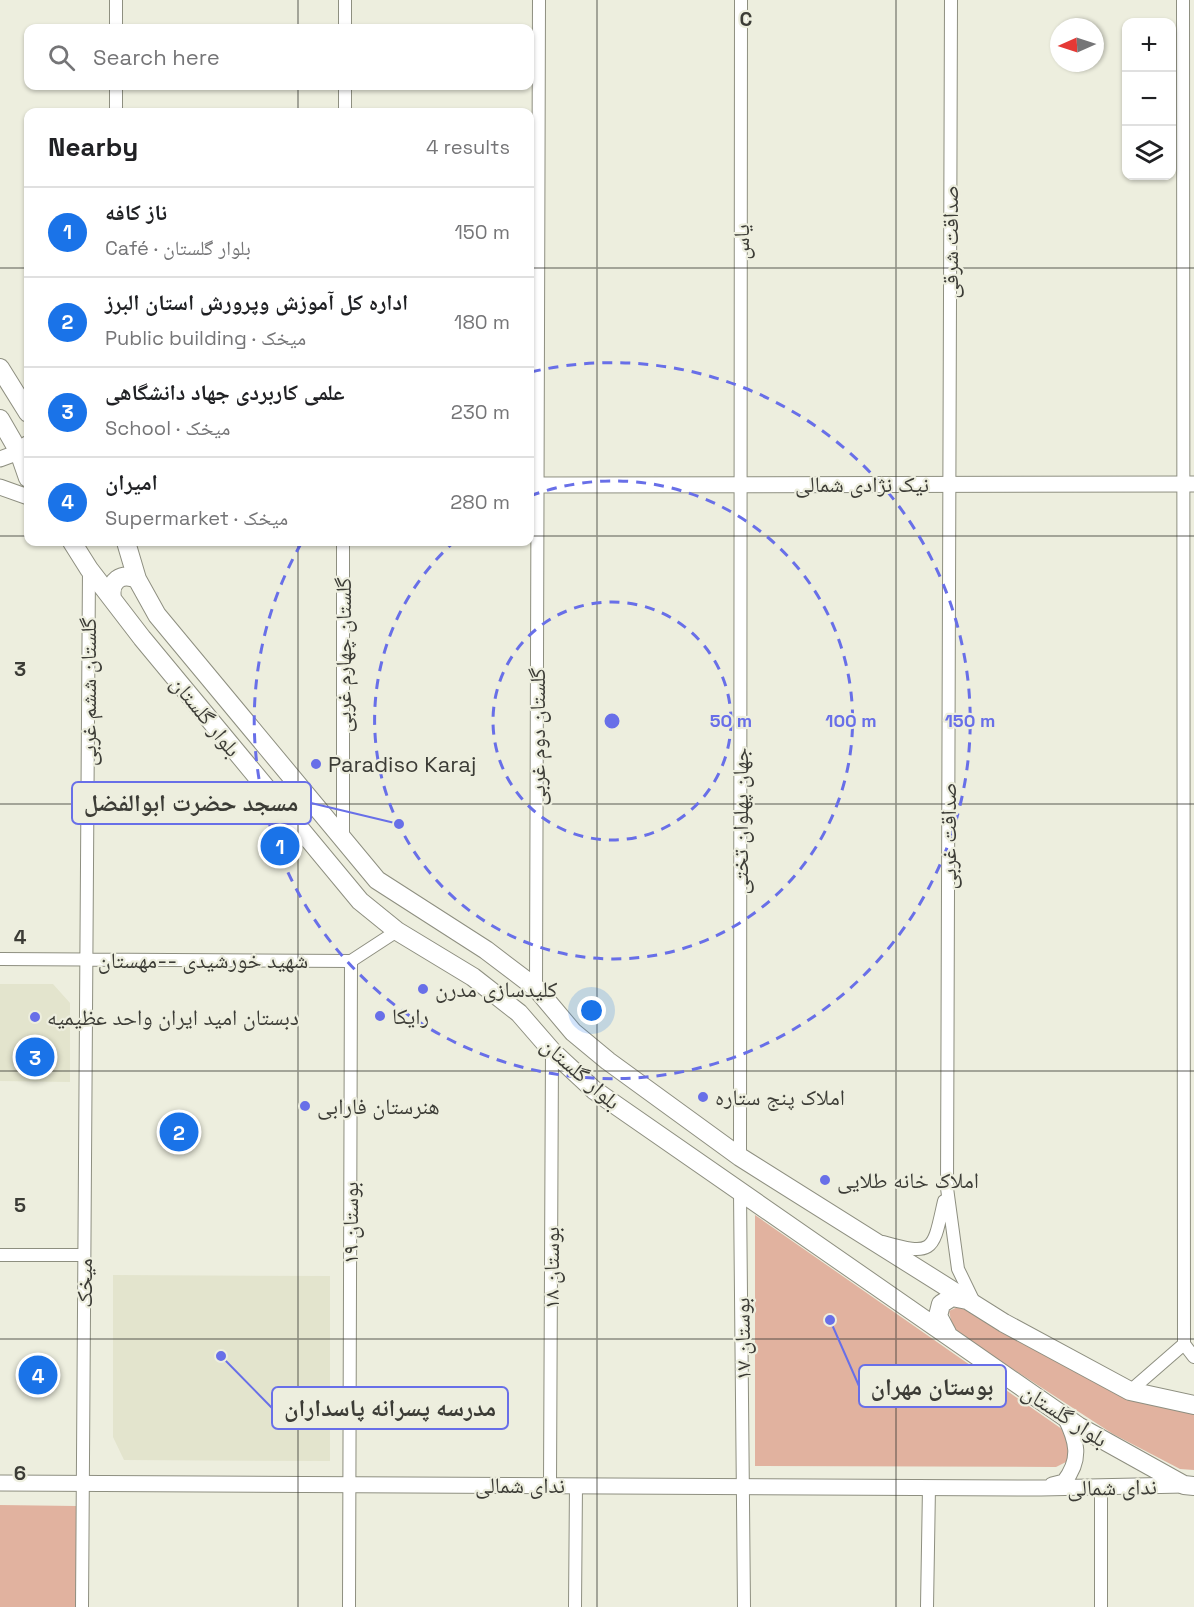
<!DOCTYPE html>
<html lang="en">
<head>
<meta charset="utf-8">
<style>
  :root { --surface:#fff; --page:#f2f2f2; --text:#202124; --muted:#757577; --line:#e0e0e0; --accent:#1a73e8 }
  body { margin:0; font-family:"Space Grotesk","Noto Naskh Arabic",sans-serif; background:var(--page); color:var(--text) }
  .controls { position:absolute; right:18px; top:18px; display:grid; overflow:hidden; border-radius:12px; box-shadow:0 2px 4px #0004 }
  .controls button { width:54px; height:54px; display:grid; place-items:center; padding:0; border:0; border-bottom:2px solid var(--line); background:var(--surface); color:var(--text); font:30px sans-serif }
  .compass { position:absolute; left:1050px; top:18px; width:54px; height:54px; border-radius:50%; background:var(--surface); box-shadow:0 2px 4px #0004; rotate:267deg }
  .you { position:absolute; left:592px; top:1011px; width:21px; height:21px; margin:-15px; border:4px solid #fff; border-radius:50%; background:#1a73e8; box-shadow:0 0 0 9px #1a73e833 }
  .badge { display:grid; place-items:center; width:39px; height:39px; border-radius:50%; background:var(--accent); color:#fff; font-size:20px; font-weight:700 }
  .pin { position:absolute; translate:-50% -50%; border:3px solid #fff; box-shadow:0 2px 6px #0006 }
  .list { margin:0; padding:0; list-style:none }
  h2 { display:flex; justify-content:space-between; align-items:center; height:78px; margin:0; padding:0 24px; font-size:26px }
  h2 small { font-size:20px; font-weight:400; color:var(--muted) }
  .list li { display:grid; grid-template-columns:39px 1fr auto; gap:18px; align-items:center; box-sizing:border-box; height:90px; padding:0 24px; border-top:2px solid var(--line) }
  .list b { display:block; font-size:22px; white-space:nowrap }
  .list p { margin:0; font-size:20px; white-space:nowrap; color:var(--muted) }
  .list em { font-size:20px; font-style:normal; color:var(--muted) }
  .icon { flex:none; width:33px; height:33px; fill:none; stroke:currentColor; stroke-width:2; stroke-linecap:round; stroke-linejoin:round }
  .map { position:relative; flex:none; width:1194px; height:1607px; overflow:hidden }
  .search { position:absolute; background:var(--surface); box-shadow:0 2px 4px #0004; left:24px; top:24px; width:510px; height:66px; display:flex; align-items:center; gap:15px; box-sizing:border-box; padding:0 21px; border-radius:12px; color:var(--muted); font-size:22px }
  .panel { position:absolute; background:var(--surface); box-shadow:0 2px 4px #0004; left:24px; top:108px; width:510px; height:438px; border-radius:12px }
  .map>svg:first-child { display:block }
  .built { fill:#e3e4cd }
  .green { fill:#e1b29f }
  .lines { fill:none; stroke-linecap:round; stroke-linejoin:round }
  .minor-casing { stroke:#8e8f80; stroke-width:14 }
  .tertiary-casing { stroke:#8e8f80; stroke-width:17 }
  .secondary-casing { stroke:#8e8f80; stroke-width:20 }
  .minor { stroke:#fff; stroke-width:12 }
  .tertiary { stroke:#fff; stroke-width:15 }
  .secondary { stroke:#fff; stroke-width:18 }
  .grid { fill:none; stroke:#3c3c36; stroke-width:1.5; stroke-opacity:0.55 }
  .ring { fill:none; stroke:#686fe8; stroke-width:3; stroke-dasharray:10 8 }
  .poi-dot { fill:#686fe8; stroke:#edeede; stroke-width:2 }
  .labels { text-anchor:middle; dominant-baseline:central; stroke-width:4.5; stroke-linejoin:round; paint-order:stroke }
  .street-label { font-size:22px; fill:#3c3c36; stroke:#edeede }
  .poi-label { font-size:22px; fill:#3c3c36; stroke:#edeede; text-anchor:start }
  .grid-label { font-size:20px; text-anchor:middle; font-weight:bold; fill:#3c3c36; stroke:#edeede; stroke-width:4.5; stroke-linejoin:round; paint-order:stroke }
  .centre { fill:#686fe8; stroke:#edeede; stroke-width:3 }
  .ring-label { font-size:18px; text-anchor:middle; font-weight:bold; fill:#686fe8; stroke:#edeede; stroke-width:4.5; stroke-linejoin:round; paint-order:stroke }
  .leader { fill:none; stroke:#686fe8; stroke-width:2 }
  .callout-dot { fill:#686fe8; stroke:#edeede; stroke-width:2 }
  .callout { fill:#edeede; stroke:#686fe8; stroke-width:2 }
  .callout-label { font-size:24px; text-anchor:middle; font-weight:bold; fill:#3c3c36 }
</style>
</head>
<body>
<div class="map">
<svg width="1194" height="1607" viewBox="0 0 1194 1607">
  <rect width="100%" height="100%" fill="#edeede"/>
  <path class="built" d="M0,984H53L70,1003V1082L0,1081Z
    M113,1275L330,1276V1461L124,1460L113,1437Z"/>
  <path class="green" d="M755,1215L1069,1434L1068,1461L1056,1467L755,1466Z
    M962,1305L1194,1412V1470L1180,1469L1113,1434L953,1330L949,1311Z
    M0,1505L76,1506V1607H0Z"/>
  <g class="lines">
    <defs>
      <path id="minor" d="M951,0L947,1188L958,1269L975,1304
        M1183,0L1184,1344
        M116,28V0
        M345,28V0
        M116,112V86
        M345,112V86
        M343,839V542
        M0,959L351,961L397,931
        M536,988L539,0
        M740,1157L741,0
        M740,1192L744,1607
        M883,1242C935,1257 933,1250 944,1201
        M0,1255H84
        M1184,1344L1194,1357
        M1130,1391L1184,1344
        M550,1485L552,1051
        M82,1607L89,569
        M349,1607L351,961
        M575,1607L576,1485
        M927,1607L929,1487
        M1101,1607V1487"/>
      <path id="tertiary" d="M0,459L19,452
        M530,485L1194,484
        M0,487L28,497
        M0,1483L1041,1488L1184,1485
        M1052,1485L1064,1482C1082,1459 1077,1441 1065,1417"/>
      <path id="secondary" d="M0,368L28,413
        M0,419L19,452
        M28,445L19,452L28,478
        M72,542L89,569L142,638L360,901L397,931L473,977L519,1013L552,1051L594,1090L1078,1426L1184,1485L1194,1486
        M126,542L137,579L157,615L377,880L486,950L536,988L573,1032L608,1061L740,1157L1004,1323L1130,1391L1194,1405
        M112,598C109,581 121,572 137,579
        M947,1333L938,1316L941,1304L952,1297L967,1300"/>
    </defs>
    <use href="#minor" class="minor-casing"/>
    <use href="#tertiary" class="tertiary-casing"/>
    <use href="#secondary" class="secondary-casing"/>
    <use href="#minor" class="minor"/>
    <use href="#tertiary" class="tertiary"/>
    <use href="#secondary" class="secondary"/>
  </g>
  <path class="grid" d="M298,0V28M597,0V1607M896,0V1607M298,86V112M0,268H28M530,268H1194M0,536H28M530,536H1194M298,542V1607M0,804H1194M0,1071H1194M0,1339H1194"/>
  <g class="ring">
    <circle cx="612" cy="721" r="119"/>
    <path d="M530 496A239 239 0 1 1 454 542"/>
    <path d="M531 372A358 358 0 1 1 302 542"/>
  </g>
  <g class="poi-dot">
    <circle cx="316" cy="764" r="6"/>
    <circle cx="423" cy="989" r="6"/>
    <circle cx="380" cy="1016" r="6"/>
    <circle cx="35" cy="1017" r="6"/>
    <circle cx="703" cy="1097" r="6"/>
    <circle cx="305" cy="1106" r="6"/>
    <circle cx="825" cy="1180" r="6"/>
  </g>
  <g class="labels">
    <g class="street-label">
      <text transform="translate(741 242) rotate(-90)">یاس</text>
      <text transform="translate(950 242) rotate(-90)">صداقت شرقی</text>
      <text x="862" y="484">نیک نژادی شمالی</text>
      <text transform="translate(343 655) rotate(-90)">گلستان چهارم غربی</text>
      <text transform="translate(88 692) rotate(-90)">گلستان ششم غربی</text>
      <text transform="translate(206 716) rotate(51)">بلوار گلستان</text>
      <text transform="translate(537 737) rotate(-90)">گلستان دوم غربی</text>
      <text transform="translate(740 821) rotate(-90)">جهان پهلوان تختی</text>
      <text transform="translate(948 836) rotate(-90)">صداقت غربی</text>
      <text x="203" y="960">شهید خورشیدی --مهستان</text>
      <text transform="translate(581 1073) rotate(41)">بلوار گلستان</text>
      <text transform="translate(350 1223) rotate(-90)">بوستان ۱۹</text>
      <text transform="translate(551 1268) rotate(-90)">بوستان ۱۸</text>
      <text transform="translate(84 1283) rotate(-90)">میخک</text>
      <text transform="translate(742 1339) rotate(-91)">بوستان ۱۷</text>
      <text transform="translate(1065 1415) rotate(33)">بلوار گلستان</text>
      <text x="520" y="1485">ندای شمالی</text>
      <text transform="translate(1112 1487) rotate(-1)">ندای شمالی</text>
    </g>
    <g class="poi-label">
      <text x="328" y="764">Paradiso Karaj</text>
      <text x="435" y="989">کلیدسازی مدرن</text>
      <text x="392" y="1016">رایکا</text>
      <text x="47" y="1017">دبستان امید ایران واحد عظیمیه</text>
      <text x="715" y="1097">املاک پنج ستاره</text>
      <text x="317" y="1106">هنرستان فارابی</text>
      <text x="837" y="1180">املاک خانه طلایی</text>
    </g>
  </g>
  <g class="grid-label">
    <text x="746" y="26">C</text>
    <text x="20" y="676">3</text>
    <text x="20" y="944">4</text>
    <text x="20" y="1212">5</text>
    <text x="20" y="1480">6</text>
  </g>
  <circle cx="612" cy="721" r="9" class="centre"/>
  <g class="ring-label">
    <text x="731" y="727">50 m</text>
    <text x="851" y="727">100 m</text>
    <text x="970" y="727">150 m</text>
  </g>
  <path class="leader" d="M399 824L311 803M830 1320L859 1386M221 1356L272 1408"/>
  <g class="callout-dot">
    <circle cx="399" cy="824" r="6"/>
    <circle cx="830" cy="1320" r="6"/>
    <circle cx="221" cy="1356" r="6"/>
  </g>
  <g class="callout">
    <rect x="72" y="782" width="239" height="42" rx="6"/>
    <rect x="859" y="1365" width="147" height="42" rx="6"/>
    <rect x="272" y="1387" width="236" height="42" rx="6"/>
  </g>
  <g class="callout-label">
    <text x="191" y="811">مسجد حضرت ابوالفضل</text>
    <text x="932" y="1395">بوستان مهران</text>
    <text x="390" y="1416">مدرسه پسرانه پاسداران</text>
  </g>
</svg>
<div class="controls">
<button>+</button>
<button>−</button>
<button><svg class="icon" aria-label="layers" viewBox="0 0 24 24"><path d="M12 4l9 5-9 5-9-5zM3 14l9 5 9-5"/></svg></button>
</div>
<svg class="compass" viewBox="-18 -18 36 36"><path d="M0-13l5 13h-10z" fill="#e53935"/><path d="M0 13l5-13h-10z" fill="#757577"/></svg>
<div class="you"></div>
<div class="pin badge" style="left:280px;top:846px">1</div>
<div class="pin badge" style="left:179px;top:1132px">2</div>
<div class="pin badge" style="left:35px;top:1057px">3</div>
<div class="pin badge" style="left:38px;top:1375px">4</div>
<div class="search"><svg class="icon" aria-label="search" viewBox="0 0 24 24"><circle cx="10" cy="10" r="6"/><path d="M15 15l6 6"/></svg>Search here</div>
<section class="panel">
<h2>Nearby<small>4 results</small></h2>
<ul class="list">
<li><span class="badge">1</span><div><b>ناز کافه</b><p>Café · بلوار گلستان</p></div><em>150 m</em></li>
<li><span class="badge">2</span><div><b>اداره کل آموزش وپرورش استان البرز</b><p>Public building · میخک</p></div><em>180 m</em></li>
<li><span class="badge">3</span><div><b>علمی کاربردی جهاد دانشگاهی</b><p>School · میخک</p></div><em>230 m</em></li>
<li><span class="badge">4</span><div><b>امیران</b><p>Supermarket · میخک</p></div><em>280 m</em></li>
</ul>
</section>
</div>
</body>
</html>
